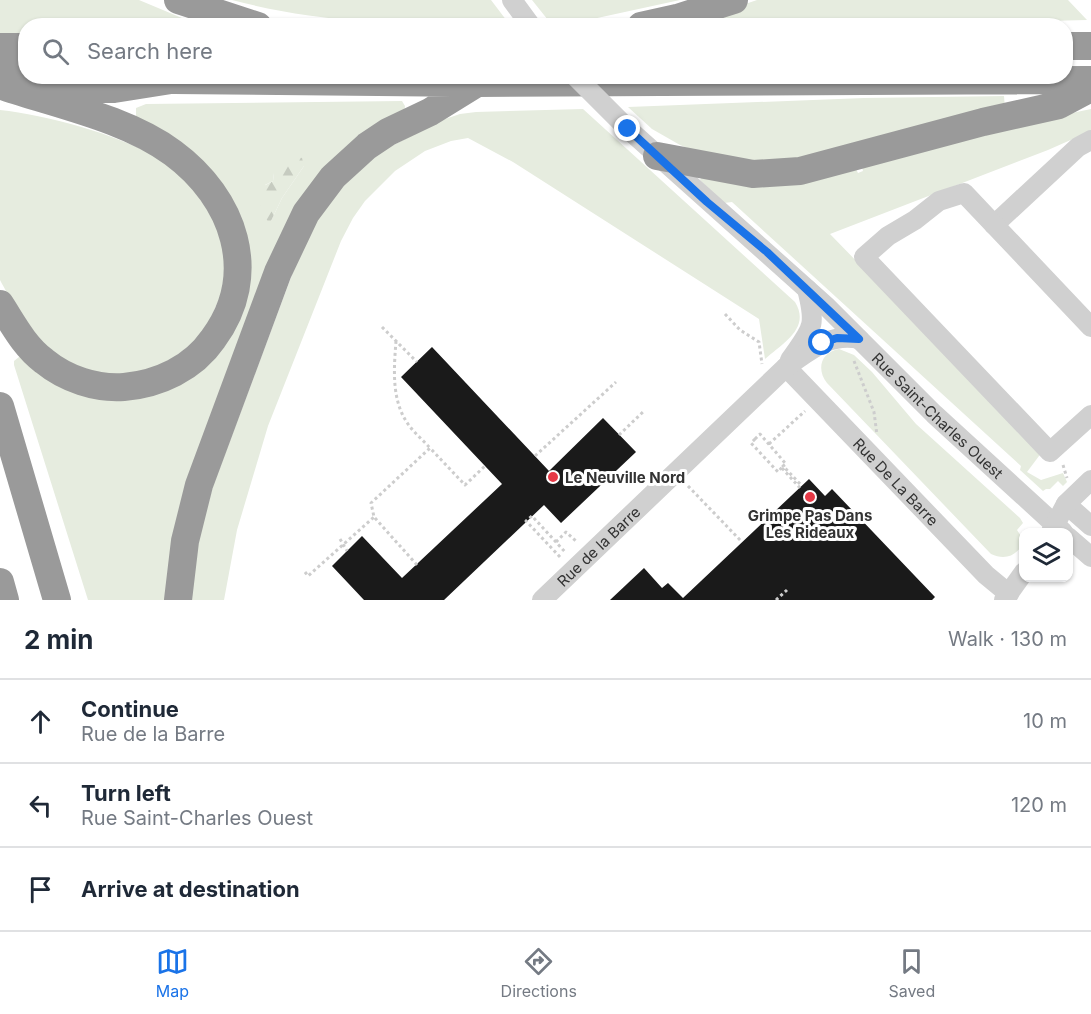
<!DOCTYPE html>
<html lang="en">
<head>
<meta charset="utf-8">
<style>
  :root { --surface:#fff; --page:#f2f2f3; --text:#1f2937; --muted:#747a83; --line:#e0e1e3; --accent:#1a73e8 }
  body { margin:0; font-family:Inter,sans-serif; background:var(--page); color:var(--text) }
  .controls { position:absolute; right:18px; bottom:18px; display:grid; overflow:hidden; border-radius:12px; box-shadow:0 2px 4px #0004 }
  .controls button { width:54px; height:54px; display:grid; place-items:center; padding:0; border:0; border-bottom:2px solid var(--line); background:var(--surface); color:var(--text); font:30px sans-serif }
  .stop { position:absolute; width:18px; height:18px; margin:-14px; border:4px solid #1a73e8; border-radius:50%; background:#fff }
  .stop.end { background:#1a73e8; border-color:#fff; box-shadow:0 2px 6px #0008 }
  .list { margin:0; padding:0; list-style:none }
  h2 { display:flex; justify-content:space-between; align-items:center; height:78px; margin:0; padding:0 24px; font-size:26px }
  h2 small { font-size:20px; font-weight:400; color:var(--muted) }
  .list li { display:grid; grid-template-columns:39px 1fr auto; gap:18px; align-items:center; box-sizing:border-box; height:84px; padding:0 24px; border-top:2px solid var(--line) }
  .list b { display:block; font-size:22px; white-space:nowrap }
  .list p { margin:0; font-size:20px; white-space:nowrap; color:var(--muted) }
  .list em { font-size:20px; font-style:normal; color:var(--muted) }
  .icon { flex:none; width:33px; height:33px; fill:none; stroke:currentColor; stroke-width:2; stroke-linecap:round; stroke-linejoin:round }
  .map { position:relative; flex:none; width:1091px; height:600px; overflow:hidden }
  .search { position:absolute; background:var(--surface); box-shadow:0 2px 4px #0004; left:18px; right:18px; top:18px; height:66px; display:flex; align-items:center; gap:15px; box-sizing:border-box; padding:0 21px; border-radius:24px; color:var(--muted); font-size:22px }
  .sheet { height:330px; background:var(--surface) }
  nav { display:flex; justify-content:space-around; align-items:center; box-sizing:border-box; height:84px; border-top:2px solid var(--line); background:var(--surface); font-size:16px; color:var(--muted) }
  nav a { display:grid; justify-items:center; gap:3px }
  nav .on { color:var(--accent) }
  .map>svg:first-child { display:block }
  .grass { fill:#e6ecdf; fill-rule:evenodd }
  .forest { fill:url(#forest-firs) }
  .building { fill:#1a1a1a }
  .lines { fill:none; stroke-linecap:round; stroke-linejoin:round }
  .path { stroke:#cdcdcd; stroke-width:3; stroke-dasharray:3 3; stroke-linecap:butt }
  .minor { stroke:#d0d0d0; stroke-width:20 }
  .highway { stroke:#9a9a9a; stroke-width:28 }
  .minor-bridge { stroke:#d0d0d0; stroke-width:20 }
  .route { stroke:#1a73e8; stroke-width:8 }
  .poi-dot { fill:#e63946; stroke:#fff; stroke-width:2 }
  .labels { text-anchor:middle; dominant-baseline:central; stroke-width:6; stroke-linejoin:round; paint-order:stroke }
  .street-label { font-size:15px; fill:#333; stroke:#fff }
  .poi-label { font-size:15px; font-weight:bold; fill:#333; stroke:#fff; text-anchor:start }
</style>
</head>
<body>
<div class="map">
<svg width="1091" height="600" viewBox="0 0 1091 600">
  <defs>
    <pattern id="forest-firs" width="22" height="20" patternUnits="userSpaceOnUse" patternTransform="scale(1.5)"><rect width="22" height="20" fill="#e6ecdf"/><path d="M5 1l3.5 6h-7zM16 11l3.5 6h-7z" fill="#c6cbc0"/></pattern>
  </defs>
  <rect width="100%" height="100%" fill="#fff"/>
  <path class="grass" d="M0,0H139L182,18L184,26H26L25,36L0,37Z
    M232,0H491L510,25C417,26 322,24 232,0Z
    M532,0H680L588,20L552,25Z
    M757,0H1068L1087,20L847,26H700L719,13Z
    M1004,96L1005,109L808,159L769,163L699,153L680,145L652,129L628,107L864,98Z
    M402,101L405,106L404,114L329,168L169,600H88L14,365V361L19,357H22L57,379L191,371L246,248L136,116V108L146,104ZM304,166L282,198L271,221L265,185L273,181L274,173Z
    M583,109L795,302C811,328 783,343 765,359L759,319L513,162L468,138L451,141L425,151L395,171L365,201L353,218L341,241L268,426L237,530L224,600H189L195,551L213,486L296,264L310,231L332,197L378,153L442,120L460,114L476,112Z
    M1091,109V131L1048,150L830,234L1042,452L1027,472L1041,480L1063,473L1067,482L1063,486L1058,481L1050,489H1046L1043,491L1020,470L1021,466L732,202L724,203L700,180L702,176L856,169L858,173L863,171L862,167L986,131Z
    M0,110C46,115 117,134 156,157C199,183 233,236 224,287C223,294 218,301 215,308C212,315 210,323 206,328C178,364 129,385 84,371C74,368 55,355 45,348C32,339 8,295 0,280Z
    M839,349L854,355L872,372L916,424L1020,518L1023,523L1017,530L1023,539V544C1015,557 1004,560 991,554L827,383C816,369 821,352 839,349Z"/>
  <path class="forest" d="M295,156L302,158L304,166L282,198L271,221L269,223L262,213L258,189L273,181L274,173L272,168L274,164Z"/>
  <path class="building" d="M432,347L549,471L603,418L636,452L561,523L544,505L444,600H364L332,566L362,536L402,578L502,484L401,377Z
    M809,479L825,496L832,489L935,597L932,600H610L644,568L662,588L668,583L683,598Z"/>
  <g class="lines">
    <path class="path" d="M725,314L740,330L759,342L762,364
      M382,327L417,362
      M396,341C394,368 391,400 408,424C414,433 423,440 430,448
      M854,361L874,412L877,435
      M619,435L644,411
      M755,439L760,434L786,464L783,466L802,486
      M755,439L751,443L778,472L783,466
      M769,444L805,411
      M535,456L616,382
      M1063,465L1067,478
      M782,468L800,488
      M688,486L742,542
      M340,539L347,551
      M556,542L566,532L577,542
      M560,557L526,521L532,516L566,553
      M417,565L374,517L371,503L430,448L465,485L485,466
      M305,572L308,576L374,517
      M776,600L787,590"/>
    <g class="minor">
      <path d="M512,0L531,26"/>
      <path id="s1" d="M628,129L827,307L934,414L1063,532"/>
      <path d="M994,225L1078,147L1091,140"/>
      <path d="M1091,327L964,193L939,201L915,220L888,236L864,257L1050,452L1091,415"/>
      <path d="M790,360C812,328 817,328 807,289"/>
      <path id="s2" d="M786,367L986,575L1009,594"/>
      <path d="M1066,504L1091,526"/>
      <path d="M1051,532L1066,504L1091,480"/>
      <path d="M1068,537L1091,557"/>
      <path id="s3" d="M542,600L786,367C810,351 828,333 859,339"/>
      <path d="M1004,600L1024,572"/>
    </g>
    <path class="highway" d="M178,0L258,26
      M641,26L677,18L734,0
      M1066,46H1091
      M0,47H26
      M0,68L26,69
      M152,76L174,80L477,83L1091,80
      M35,88L114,89L171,80
      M657,156L753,174L800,171L983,122L1059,105L1091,88
      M0,304C13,324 24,346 44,361C66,379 96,389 124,387C159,384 193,368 213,339C261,274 234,198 173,153C127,119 59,105 5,87
      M0,406L57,600
      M0,582L5,600
      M178,600L185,541L199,485L278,272L306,213L333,177L367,146L388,132L430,112L477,83"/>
    <path class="minor-bridge" d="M575,76L628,129"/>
  </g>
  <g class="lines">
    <path class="route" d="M628,129L707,202L767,252L859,339L837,338L822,343"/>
  </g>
  <g class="poi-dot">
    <circle cx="553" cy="477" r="6"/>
    <circle cx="810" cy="497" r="6"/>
  </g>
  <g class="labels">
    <g class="street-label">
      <text stroke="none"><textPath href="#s1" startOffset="422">Rue Saint-Charles Ouest</textPath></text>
      <text stroke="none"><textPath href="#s2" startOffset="159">Rue De La Barre</textPath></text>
      <text stroke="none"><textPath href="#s3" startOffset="78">Rue de la Barre</textPath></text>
    </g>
    <g class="poi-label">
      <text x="565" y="477">Le Neuville Nord</text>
      <text x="810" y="515" text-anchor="middle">Grimpe Pas Dans<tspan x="810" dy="17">Les Rideaux</tspan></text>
    </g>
  </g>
</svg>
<div class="controls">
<button><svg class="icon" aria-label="layers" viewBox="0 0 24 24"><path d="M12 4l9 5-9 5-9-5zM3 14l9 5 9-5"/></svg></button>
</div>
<div class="stop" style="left:822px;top:343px"></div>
<div class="stop end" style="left:628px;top:129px"></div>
<div class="search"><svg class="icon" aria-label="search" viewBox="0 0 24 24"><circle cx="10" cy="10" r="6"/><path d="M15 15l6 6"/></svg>Search here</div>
</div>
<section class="sheet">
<h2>2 min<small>Walk · 130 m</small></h2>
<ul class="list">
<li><svg class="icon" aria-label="ahead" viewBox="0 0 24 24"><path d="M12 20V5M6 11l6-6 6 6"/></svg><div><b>Continue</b><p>Rue de la Barre</p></div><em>10 m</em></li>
<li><svg class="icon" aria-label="left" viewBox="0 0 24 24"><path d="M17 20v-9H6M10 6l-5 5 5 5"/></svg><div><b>Turn left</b><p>Rue Saint-Charles Ouest</p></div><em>120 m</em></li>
<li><svg class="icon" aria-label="arrive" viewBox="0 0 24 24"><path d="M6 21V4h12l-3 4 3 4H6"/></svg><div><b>Arrive at destination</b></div></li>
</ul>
</section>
<nav>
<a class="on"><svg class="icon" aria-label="map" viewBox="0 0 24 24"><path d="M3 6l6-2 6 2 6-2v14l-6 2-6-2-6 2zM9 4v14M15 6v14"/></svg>Map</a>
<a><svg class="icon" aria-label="directions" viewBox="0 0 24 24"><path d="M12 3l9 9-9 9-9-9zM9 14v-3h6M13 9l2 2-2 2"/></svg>Directions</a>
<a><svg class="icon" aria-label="saved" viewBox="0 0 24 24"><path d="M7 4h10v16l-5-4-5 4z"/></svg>Saved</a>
</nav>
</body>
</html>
